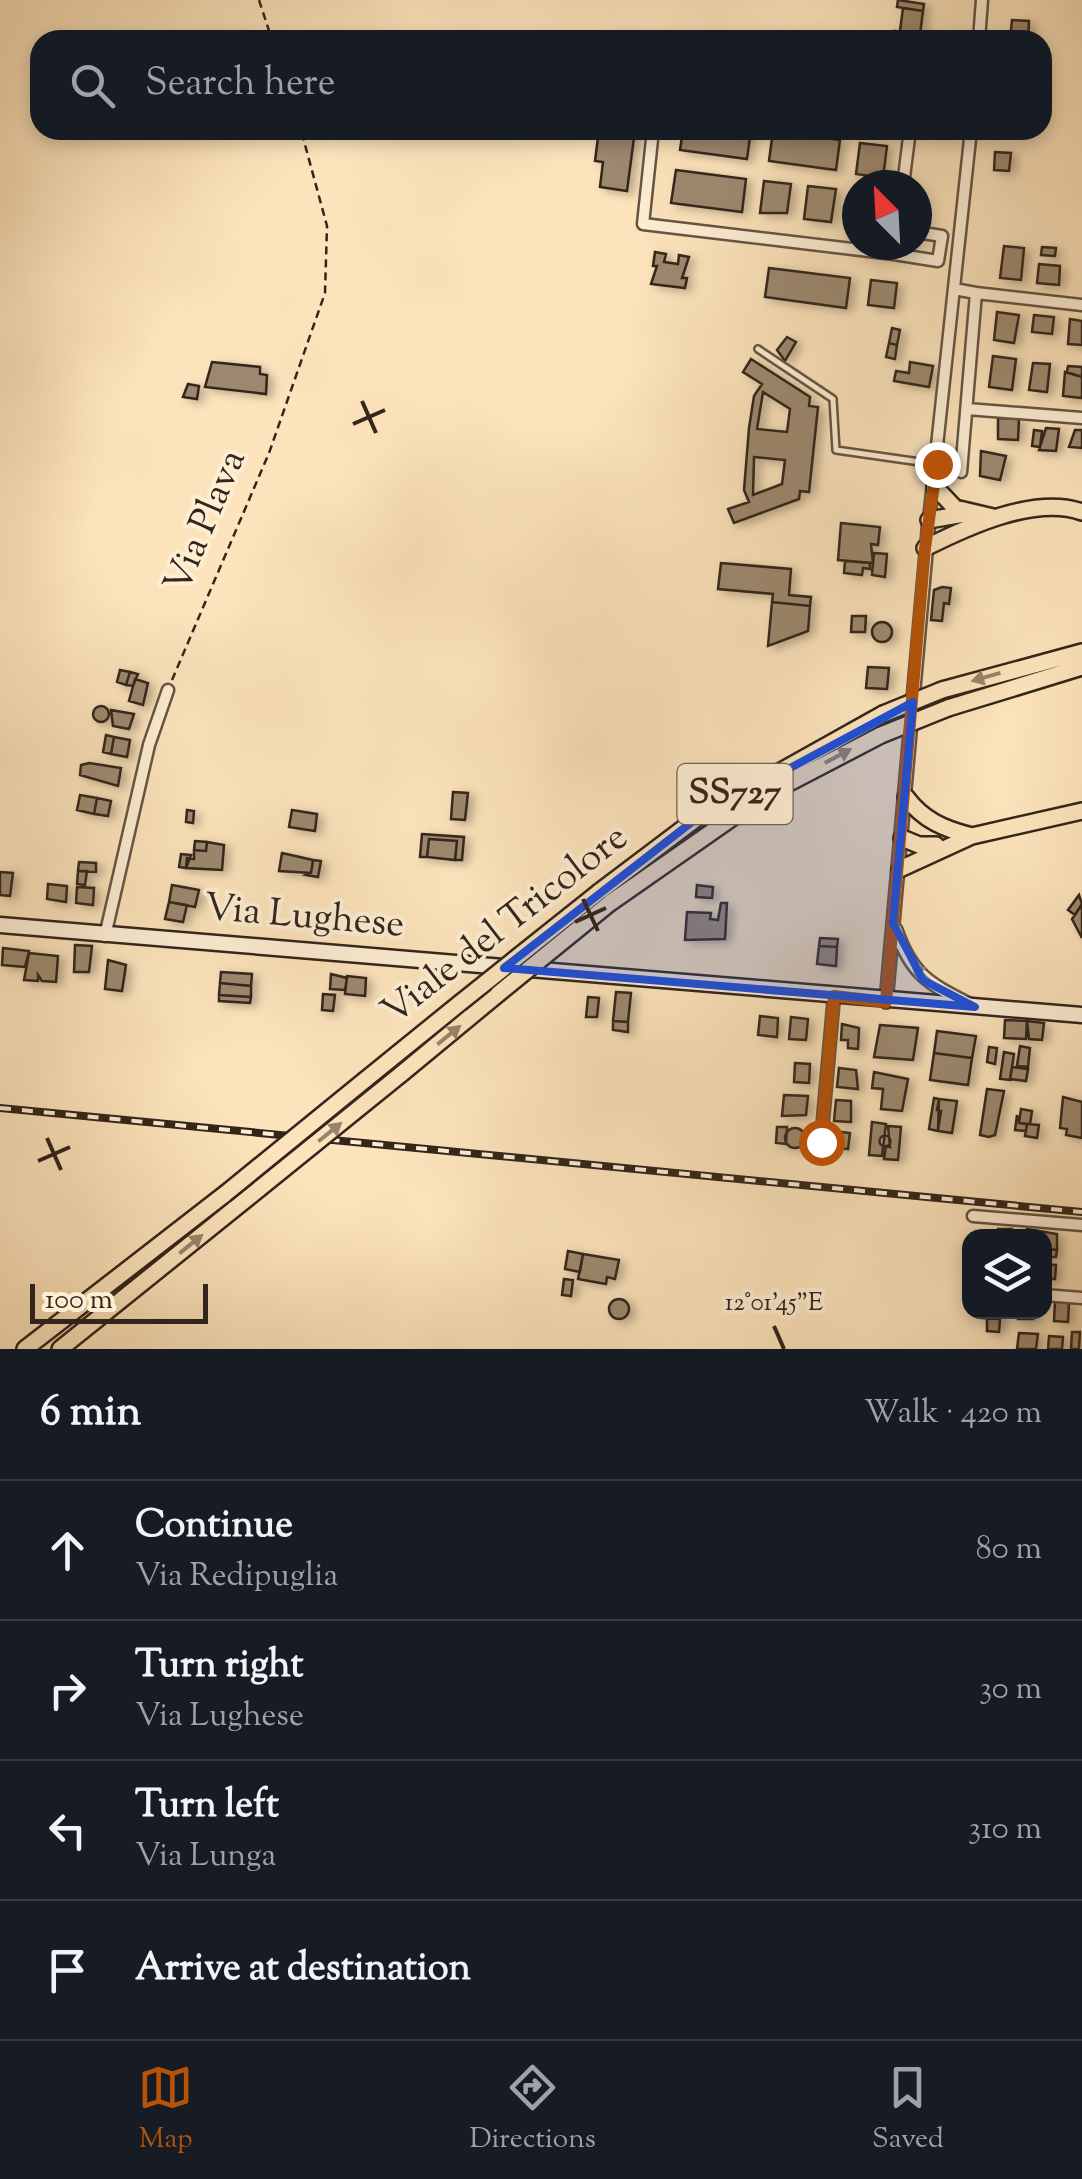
<!DOCTYPE html>
<html lang="en">
<head>
<meta charset="utf-8">
<style>
  :root { --surface:#171b24; --page:#242831; --text:#f1f3f6; --muted:#9ea1a6; --line:#363941; --accent:#b45309 }
  body { margin:0; font-family:"Sorts Mill Goudy",serif; background:var(--page); color:var(--text) }
  .controls { position:absolute; right:30px; bottom:30px; display:grid; overflow:hidden; border-radius:20px; box-shadow:0 5px 15px #0003 }
  .controls button { width:90px; height:90px; display:grid; place-items:center; padding:0; border:0; border-bottom:2px solid var(--line); background:var(--surface); color:var(--text); font:50px sans-serif }
  .compass { position:absolute; left:842px; top:170px; width:90px; height:90px; border-radius:50%; background:var(--surface); box-shadow:0 5px 15px #0003; rotate:336deg }
  .scale { position:absolute; left:30px; bottom:25px; width:178px; box-sizing:border-box; padding-left:10px; border:5px solid #33251b; border-top:0; font-size:28px; line-height:35px; white-space:nowrap; color:#33251b; -webkit-text-stroke:8px #fdedd3; paint-order:stroke }
  .stop { position:absolute; width:30px; height:30px; margin:-22px; border:8px solid #b45309; border-radius:50%; background:#fff }
  .stop.end { background:#b45309; border-color:#fff; box-shadow:0 2px 10px #0008 }
  .list { margin:0; padding:0; list-style:none }
  h2 { display:flex; justify-content:space-between; align-items:center; height:130px; margin:0; padding:0 40px; font-size:42px }
  h2 small { font-size:32px; font-weight:400; color:var(--muted) }
  .list li { display:grid; grid-template-columns:65px 1fr auto; gap:30px; align-items:center; box-sizing:border-box; height:140px; padding:0 40px; border-top:2px solid var(--line) }
  .list b { display:block; font-size:38px; white-space:nowrap }
  .list p { margin:0; font-size:32px; white-space:nowrap; color:var(--muted) }
  .list em { font-size:32px; font-style:normal; color:var(--muted) }
  .icon { flex:none; width:55px; height:55px; fill:none; stroke:currentColor; stroke-width:2; stroke-linecap:round; stroke-linejoin:round }
  .map { position:relative; flex:none; width:1082px; height:1349px; overflow:hidden }
  .search { position:absolute; background:var(--surface); box-shadow:0 5px 15px #0003; left:30px; right:30px; top:30px; height:110px; display:flex; align-items:center; gap:25px; box-sizing:border-box; padding:0 35px; border-radius:30px; color:var(--muted); font-size:38px }
  .sheet { height:690px; background:var(--surface) }
  nav { display:flex; justify-content:space-around; align-items:center; box-sizing:border-box; height:140px; border-top:2px solid var(--line); background:var(--surface); font-size:28px; color:var(--muted) }
  nav a { display:grid; justify-items:center; gap:5px }
  nav .on { color:var(--accent) }
  .map>svg:first-child { display:block }
  .building { fill:#9c886e; stroke:#33251b; stroke-width:2.5; fill-rule:evenodd; filter:url(#shadow) }
  .lines { fill:none; stroke-linecap:round; stroke-linejoin:round }
  .service-casing { stroke:#655443; stroke-width:10 }
  .minor-casing { stroke:#655443; stroke-width:15 }
  .tertiary-casing { stroke:#655443; stroke-width:16 }
  .secondary-casing { stroke:#33251b; stroke-width:19 }
  .trunk-casing { stroke:#33251b; stroke-width:20 }
  .path { stroke:#33251b; stroke-width:2.5; stroke-dasharray:8 5; stroke-linecap:butt }
  .service { stroke:#fdedd3; stroke-width:5 }
  .minor { stroke:#fdedd3; stroke-width:10 }
  .tertiary { stroke:#fdedd3; stroke-width:11 }
  .secondary { stroke:#fdedd3; stroke-width:14 }
  .trunk { stroke:#fce3bb; stroke-width:15 }
  .rail-casing { stroke:#33251b; stroke-width:8 }
  .rail { stroke:#fdedd3; stroke-width:4; stroke-dasharray:11; stroke-linecap:butt }
  .trunk-bridge-casing { stroke:#33251b; stroke-width:20; stroke-linecap:butt }
  .trunk-bridge { stroke:#fce3bb; stroke-width:15 }
  .oneway { fill:#98846b }
  .oneway2 { fill:#988977 }
  .route { stroke:#b45309; stroke-width:12 }
  .marked { fill:#1d4ed8; fill-opacity:0.2; stroke:#1d4ed8; stroke-width:8; stroke-linejoin:round }
  .ticks { fill:none; stroke:#33251b; stroke-width:4 }
  .labels { text-anchor:middle; dominant-baseline:central; stroke-width:8; stroke-linejoin:round; paint-order:stroke }
  .shield { fill:#fdedd3; stroke:#706152; stroke-width:2.5 }
  .shield-label { font-size:35px; font-weight:bold; fill:#33251b }
  .street-label { font-size:38px; fill:#33251b; stroke:#fdedd3 }
  .ticks-label { font-size:25px; text-anchor:middle; fill:#33251b; stroke:#fdedd3; stroke-width:8; stroke-linejoin:round; paint-order:stroke }
</style>
</head>
<body>
<div class="map">
<svg width="1082" height="1349" viewBox="0 0 1082 1349">
  <defs>
    <filter id="shadow"><feDropShadow dx="5.5" dy="3" stdDeviation="5" flood-color="#0004"/></filter>
  </defs>
  <rect width="100%" height="100%" fill="#fce3bb"/>
  <filter id="stains"><feTurbulence type="fractalNoise" baseFrequency=".002" numOctaves="4"/><feColorMatrix values="0 0 0 0 .2 0 0 0 0 .09 0 0 0 0 .02 0 0 0 .5 -.17"/></filter>
  <radialGradient id="worn" r=".72"><stop offset=".6" stop-color="#630" stop-opacity="0"/><stop offset="1" stop-color="#630" stop-opacity=".3"/></radialGradient>
  <path class="building" d="M898,0L924,4L923,11L897,7Z
    M903,8L923,11L920,34L900,31Z
    M1012,20L1029,21L1028,40H1010Z
    M895,31L920,34L919,40L894,38Z
    M617,32L653,36L652,40H616Z
    M674,34L711,39V40H674Z
    M599,130H635L627,191L600,187L603,162L595,161Z
    M683,130H751L747,159L680,150Z
    M773,131L840,140L836,170L769,161Z
    M860,143L887,146L883,178L856,174Z
    M995,152L1011,153L1009,171L994,170Z
    M676,170L746,179L742,212L671,203Z
    M764,181L791,184L787,213H760Z
    M808,186L836,189L831,222L804,219Z
    M854,192L857,193L856,225L850,224Z
    M1004,246L1024,248L1021,280L1000,278Z
    M1042,247L1056,248L1055,256L1041,255Z
    M655,252L666,254L664,262L678,264L679,255L689,257L682,278H687L685,288L651,284L657,266H653Z
    M1039,264L1060,266L1059,285L1037,283Z
    M769,268L850,278L846,308L765,297Z
    M871,280L897,283L894,308L868,305Z
    M997,312L1019,315L1014,343L994,340Z
    M1034,315L1054,317L1052,334L1032,332Z
    M1070,319L1082,321V345L1068,344Z
    M892,328L900,330L897,345L889,343Z
    M787,337L796,342L785,361L777,350Z
    M889,343L897,345L895,359L886,357Z
    M993,356L1016,359L1012,390L989,387Z
    M751,359L810,397L809,406L818,407L809,492L800,491L799,499L734,523L728,509L749,502L744,490L749,428L754,396L762,384L743,372ZM763,392L790,409L787,432L757,429ZM754,457L785,460L782,484L753,495Z
    M212,362L260,367V374L267,375L266,394L205,387Z
    M910,362L933,366L929,387L894,381L896,371L909,373Z
    M1033,363L1050,364L1047,392L1029,390Z
    M1068,366L1082,367V377L1067,372Z
    M1065,372L1082,377V398L1063,396Z
    M188,384L199,386L197,399L183,397Z
    M998,418L1019,419L1018,440L998,439Z
    M1046,428L1059,429L1056,451L1039,450Z
    M1034,430L1042,431L1040,447L1032,446Z
    M1075,430H1082V448L1069,447Z
    M981,451L1006,456L1000,480L980,476Z
    M841,523L880,527L878,545L871,544L873,563L838,560Z
    M874,553L887,554L885,577L872,575Z
    M845,561L870,563V569L863,568L862,575L844,573Z
    M721,563L791,569L789,595L811,597L810,606L772,602L773,594L718,589Z
    M942,587L951,588L949,604L944,603L942,621L931,620L934,590Z
    M772,602L810,606L808,631L768,646Z
    M852,616H866L865,632H851Z
    M872 632a10 10 0 1 1 20 0a10 10 0 1 1-20 0Z
    M868,667L889,668L887,689L866,688Z
    M120,670L130,672L126,685L117,682Z
    M130,672L138,674L133,686L126,685Z
    M135,679L148,683L143,705L129,701Z
    M93 714a8 8 0 1 1 16 0a8 8 0 1 1-16 0Z
    M111,710L134,714L129,729L113,726Z
    M106,735L114,737L111,754L103,752Z
    M114,737L130,740L127,757L111,754Z
    M89,763L121,768L118,786L80,775L81,765Z
    M453,792L468,793L465,820L451,819Z
    M80,795L97,798L94,814L77,810Z
    M97,798L111,801L108,816L94,814Z
    M187,810L194,811L193,823L186,822Z
    M292,810L317,814L315,831L289,827Z
    M422,834L464,837L462,860H455L457,841L429,839L427,857H420Z
    M429,839L457,841L455,860L427,857Z
    M195,841L207,842L206,851L194,850Z
    M207,842L224,845L222,870L186,868L187,858L194,859V850L206,851Z
    M282,853L313,860L311,873L279,871Z
    M181,854L191,855L186,868L179,867Z
    M313,860L321,861L318,877L306,875L311,873Z
    M79,862L96,863V872L78,871Z
    M78,871H87L85,885L77,884Z
    M0,872L13,873L10,896L0,895Z
    M48,884L67,886L66,902L47,899Z
    M172,885L199,890L195,907L169,902Z
    M697,885L713,887L712,898L696,897Z
    M77,887L94,888L93,905L76,903Z
    M1079,895L1082,904L1075,915L1068,910Z
    M169,902L187,905L183,922L165,919Z
    M721,903H727L725,939L685,940L687,912L711,913L710,919L718,920Z
    M1082,904V938L1072,919Z
    M820,938L838,939L837,947L819,946Z
    M75,945L92,946L89,972H74Z
    M819,946L837,947L836,966L817,964Z
    M3,948L29,951L25,967L2,965Z
    M29,953L58,956L56,982L42,981L38,975V981L24,980Z
    M108,960L126,965L122,991L105,989Z
    M221,972L252,974L251,986L220,983Z
    M331,974L347,978L345,990L330,989Z
    M347,976L366,978L365,996L345,994Z
    M220,983L251,986V997L219,995Z
    M616,992L631,993L628,1022L613,1021Z
    M323,994L335,995L333,1011L322,1010Z
    M219,995L251,997L250,1003L219,1001Z
    M588,997L599,998L597,1017H586Z
    M760,1016L778,1018L777,1037L758,1035Z
    M791,1017L808,1019L806,1040L789,1039Z
    M1005,1020L1027,1021L1026,1039L1004,1038Z
    M613,1021L628,1022V1032L613,1030Z
    M1027,1021L1044,1023L1042,1040L1029,1039Z
    M842,1024L859,1028L858,1049L848,1048V1040H841Z
    M880,1025L918,1028L913,1060L874,1057Z
    M937,1031L976,1036L972,1058L934,1053Z
    M1020,1046L1030,1048L1028,1067L1017,1066Z
    M989,1047L997,1048L995,1064L987,1062Z
    M1004,1052L1014,1054L1010,1080L1000,1079Z
    M934,1053L972,1058L968,1085L930,1080Z
    M795,1063L810,1064L809,1083L794,1082Z
    M1012,1067L1028,1069L1026,1081L1010,1079Z
    M839,1068L856,1070L858,1089L837,1087Z
    M874,1072L908,1079L902,1111L881,1109L883,1089L872,1088Z
    M987,1089L1004,1091L995,1135L989,1137L980,1135Z
    M784,1095L808,1096L806,1115L782,1116Z
    M1063,1097L1082,1102V1138L1066,1135L1067,1129L1060,1128Z
    M934,1098L939,1099L937,1110L941,1111L938,1131L929,1129Z
    M939,1099L957,1101L952,1133L938,1131Z
    M836,1100L851,1101V1122L834,1121Z
    M1021,1109L1032,1111L1030,1124L1019,1123Z
    M1017,1115L1019,1123L1027,1124L1026,1131L1015,1130Z
    M872,1122L886,1124L882,1156L869,1155Z
    M1027,1124L1039,1125L1037,1138L1025,1136Z
    M888,1126L901,1127L898,1160L884,1159L886,1146L890,1147Z
    M777,1127H787L786,1144L776,1143Z
    M785 1138a10 10 0 1 1 20 0a10 10 0 1 1-20 0Z
    M833,1131L850,1133L848,1149L831,1147Z
    M879.5 1141a5.5 5.5 0 1 1 11 0a5.5 5.5 0 1 1-11 0Z
    M998,1229H1012L1011,1236H997Z
    M1027,1229L1057,1234V1250L1045,1249L1044,1236H1026Z
    M1044,1249L1057,1250L1056,1257H1044Z
    M568,1251L583,1254L580,1272L565,1269Z
    M583,1254L619,1260L615,1279L607,1277L606,1284L578,1279Z
    M1044,1264L1056,1265L1055,1279H1044Z
    M564,1279L573,1280L571,1296L562,1295Z
    M609 1309a10 10 0 1 1 20 0a10 10 0 1 1-20 0Z
    M1055,1301L1069,1302L1068,1322L1054,1321Z
    M982,1312H1001L1000,1319L982,1318Z
    M1019,1312H1033V1319H1018Z
    M987,1318L1000,1319L999,1332L987,1331Z
    M1072,1332H1080L1079,1349H1071Z
    M1019,1333L1038,1334L1036,1349H1017Z
    M1049,1336L1063,1337L1062,1349H1048Z"/>
  <g class="lines">
    <defs>
      <path id="service" d="M758,349L833,399L836,450L934,464"/>
      <path id="minor" d="M979,40L982,0
        M653,130L643,224L894,254L895,245
        M903,185L910,130
        M894,254L938,261L942,236L917,232
        M954,289L976,293L961,472
        M976,293L1082,305
        M967,409L1082,418
        M929,520L971,130
        M105,936L149,745L168,690
        M821,1142L834,996
        M973,1216L1082,1225
        M1044,1295L1082,1298"/>
      <path id="tertiary" d="M896,930C912,976 930,984 971,1005
        M886,1002L929,520"/>
      <path id="secondary" d="M0,925L1082,1015"/>
      <path id="trunk" d="M935,487L955,508L993,517
        M929,520L964,514
        M925,548C967,527 1035,495 1082,512
        M942,690L1082,652
        M948,708L1082,667
        M906,797C923,820 944,829 972,836
        M902,838L919,845H936
        M900,869L972,836L1082,811
        M599,892L697,818L883,714
        M610,903L762,797L881,735
        M400,1075L498,994
        M365,1080L460,1003
        M25,1349L225,1194
        M60,1349L259,1189"/>
    </defs>
    <use href="#service" class="service-casing"/>
    <use href="#minor" class="minor-casing"/>
    <use href="#tertiary" class="tertiary-casing"/>
    <use href="#secondary" class="secondary-casing"/>
    <use href="#trunk" class="trunk-casing"/>
    <path class="path" d="M259,0L272,40
      M172,680L269,453L325,293L327,226L301,130"/>
    <use href="#service" class="service"/>
    <use href="#minor" class="minor"/>
    <use href="#tertiary" class="tertiary"/>
    <use href="#secondary" class="secondary"/>
    <use href="#trunk" class="trunk"/>
    <defs>
      <path id="rail" d="M0,1108L1082,1212"/>
    </defs>
    <use href="#rail" class="rail-casing"/>
    <use href="#rail" class="rail"/>
    <defs>
      <path id="trunk-bridge" d="M883,714L942,690
        M881,735L948,708
        M498,994L610,903
        M460,1003L599,892
        M259,1189L400,1075
        M225,1194L365,1080"/>
    </defs>
    <use href="#trunk-bridge" class="trunk-bridge-casing"/>
    <use href="#trunk-bridge" class="trunk-bridge"/>
  </g>
  <defs><path id="oneway-solid" d="M-6-.8H1V-3.2L6.5 0L1 3.2V.8H-6Z" transform="scale(2.5)"/></defs>
  <g class="oneway">
    <use href="#oneway-solid" transform="translate(986 677) rotate(164)"/>
    <use href="#oneway-solid" transform="translate(838 756) rotate(-28)"/>
    <use href="#oneway-solid" transform="translate(449 1035) rotate(-39)"/>
    <use href="#oneway-solid" transform="translate(330 1132) rotate(-39)"/>
    <use href="#oneway-solid" transform="translate(191 1244) rotate(-39)"/>
  </g>
  <use class="oneway2" href="#oneway-solid" transform="translate(923 975) rotate(-137)"/>
  <g class="lines">
    <path class="route" d="M821,1142L834,996L886,1002L925,548L937,464"/>
  </g>
  <path class="marked" d="M913,702L893,923L923,980L975,1007L504,968L697,818Z"/>
  <path class="ticks" d="M362,401L376,433M353,424L385,410M583,899L598,931M575,922L606,908M47,1138L61,1170M38,1161L70,1147M774,1326L784,1349"/>
  <g class="labels">
    <rect class="shield" x="677.5" y="764" width="115" height="60" rx="8"/>
    <g class="shield-label">
      <text x="735" y="794">SS727</text>
    </g>
    <g class="street-label">
      <text transform="translate(207 522) rotate(-67)">Via Plava</text>
      <text transform="translate(304 918) rotate(5)">Via Lughese</text>
      <text transform="translate(506 926) rotate(-38)">Viale del Tricolore</text>
    </g>
  </g>
  <g class="ticks-label">
    <text x="774" y="1310">12°01'45"E</text>
  </g>
  <rect width="100%" height="100%" filter="url(#stains)"/>
  <rect width="100%" height="100%" fill="url(#worn)"/>
</svg>
<div class="controls">
<button><svg class="icon" aria-label="layers" viewBox="0 0 24 24"><path d="M12 4l9 5-9 5-9-5zM3 14l9 5 9-5"/></svg></button>
</div>
<svg class="compass" viewBox="-18 -18 36 36"><path d="M0-13l5 13h-10z" fill="#e53935"/><path d="M0 13l5-13h-10z" fill="#9ea1a6"/></svg>
<div class="scale">100 m</div>
<div class="stop" style="left:821px;top:1142px"></div>
<div class="stop end" style="left:937px;top:464px"></div>
<div class="search"><svg class="icon" aria-label="search" viewBox="0 0 24 24"><circle cx="10" cy="10" r="6"/><path d="M15 15l6 6"/></svg>Search here</div>
</div>
<section class="sheet">
<h2>6 min<small>Walk · 420 m</small></h2>
<ul class="list">
<li><svg class="icon" aria-label="ahead" viewBox="0 0 24 24"><path d="M12 20V5M6 11l6-6 6 6"/></svg><div><b>Continue</b><p>Via Redipuglia</p></div><em>80 m</em></li>
<li><svg class="icon" aria-label="right" viewBox="0 0 24 24"><path d="M7 20v-9h11M14 6l5 5-5 5"/></svg><div><b>Turn right</b><p>Via Lughese</p></div><em>30 m</em></li>
<li><svg class="icon" aria-label="left" viewBox="0 0 24 24"><path d="M17 20v-9H6M10 6l-5 5 5 5"/></svg><div><b>Turn left</b><p>Via Lunga</p></div><em>310 m</em></li>
<li><svg class="icon" aria-label="arrive" viewBox="0 0 24 24"><path d="M6 21V4h12l-3 4 3 4H6"/></svg><div><b>Arrive at destination</b></div></li>
</ul>
</section>
<nav>
<a class="on"><svg class="icon" aria-label="map" viewBox="0 0 24 24"><path d="M3 6l6-2 6 2 6-2v14l-6 2-6-2-6 2zM9 4v14M15 6v14"/></svg>Map</a>
<a><svg class="icon" aria-label="directions" viewBox="0 0 24 24"><path d="M12 3l9 9-9 9-9-9zM9 14v-3h6M13 9l2 2-2 2"/></svg>Directions</a>
<a><svg class="icon" aria-label="saved" viewBox="0 0 24 24"><path d="M7 4h10v16l-5-4-5 4z"/></svg>Saved</a>
</nav>
</body>
</html>
